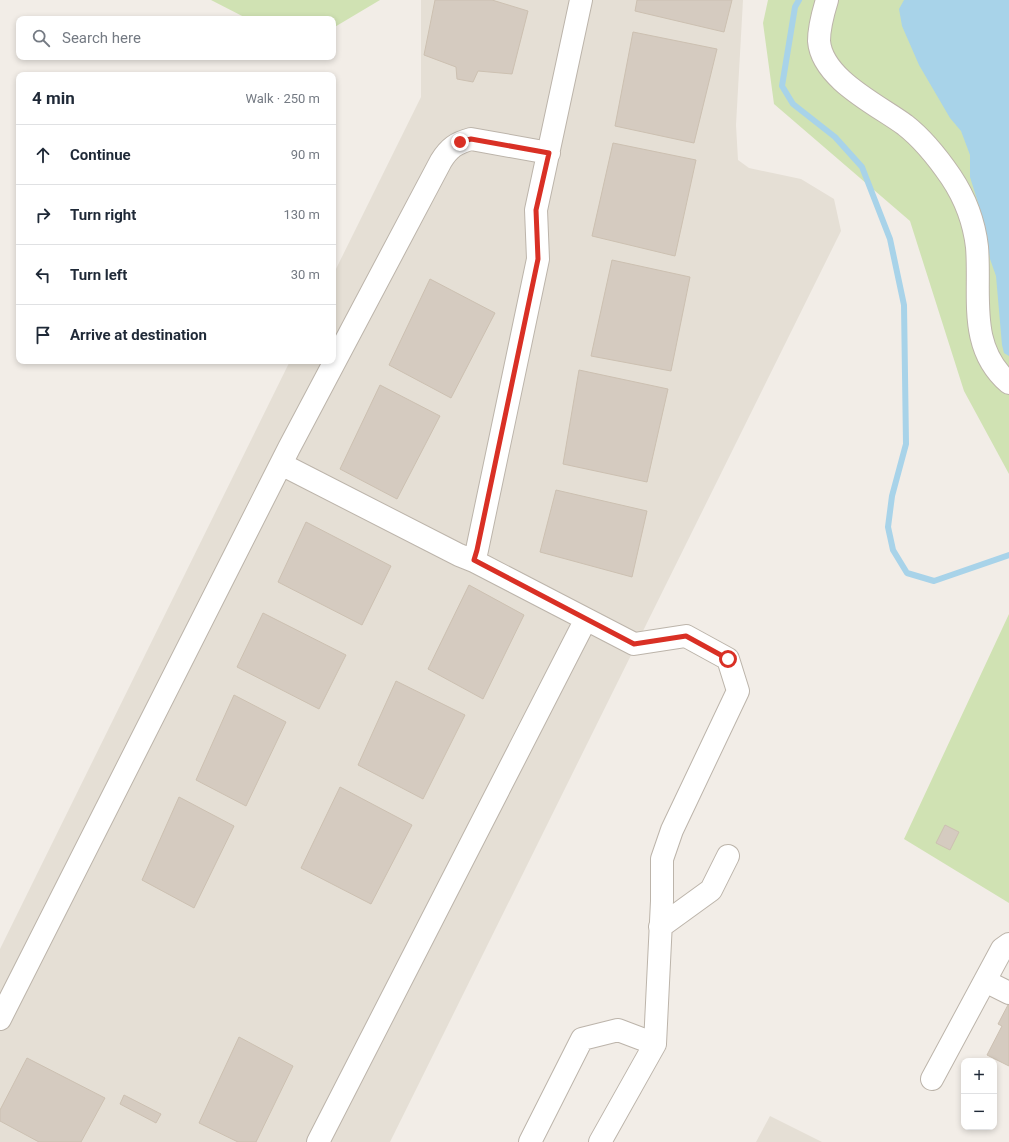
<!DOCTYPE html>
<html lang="en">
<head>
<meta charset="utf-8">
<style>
  :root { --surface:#fff; --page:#f6f6f7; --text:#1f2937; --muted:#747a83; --line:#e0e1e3 }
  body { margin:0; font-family:Roboto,sans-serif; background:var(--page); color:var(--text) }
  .controls { position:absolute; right:12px; bottom:12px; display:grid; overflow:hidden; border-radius:8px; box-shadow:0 2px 6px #0003 }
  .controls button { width:36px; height:36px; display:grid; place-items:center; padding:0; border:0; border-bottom:1px solid var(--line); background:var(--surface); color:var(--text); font:20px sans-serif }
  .stop { position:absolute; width:12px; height:12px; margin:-9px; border:3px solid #d93025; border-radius:50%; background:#fff }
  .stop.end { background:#d93025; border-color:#fff; box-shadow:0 1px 4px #0008 }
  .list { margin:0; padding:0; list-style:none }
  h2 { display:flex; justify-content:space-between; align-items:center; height:52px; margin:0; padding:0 16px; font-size:17px }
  h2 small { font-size:13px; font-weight:400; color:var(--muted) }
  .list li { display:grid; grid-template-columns:26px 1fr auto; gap:12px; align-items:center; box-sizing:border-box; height:60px; padding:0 16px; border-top:1px solid var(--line) }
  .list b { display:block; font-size:15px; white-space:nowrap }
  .list em { font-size:13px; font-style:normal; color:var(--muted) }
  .icon { flex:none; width:22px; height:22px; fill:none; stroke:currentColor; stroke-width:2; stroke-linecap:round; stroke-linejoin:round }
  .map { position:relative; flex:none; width:1009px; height:1142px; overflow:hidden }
  .search { position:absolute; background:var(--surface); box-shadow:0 2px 6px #0003; left:16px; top:16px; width:320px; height:44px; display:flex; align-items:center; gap:10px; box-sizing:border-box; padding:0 14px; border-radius:8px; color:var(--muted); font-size:15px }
  .panel { position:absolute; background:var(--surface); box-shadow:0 2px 6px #0003; left:16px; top:72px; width:320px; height:292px; border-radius:8px }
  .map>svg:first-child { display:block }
  .residential { fill:#e5dfd5 }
  .green { fill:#d0e2b3 }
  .water { fill:#a8d3e9 }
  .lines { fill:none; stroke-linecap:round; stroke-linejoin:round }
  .stream { stroke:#a8d3e9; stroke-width:6 }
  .building { fill:#d5cbc0; stroke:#ccc0b1 }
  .minor-casing { stroke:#bcb4aa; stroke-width:24 }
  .minor { stroke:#fff; stroke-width:22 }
  .route { stroke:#d93025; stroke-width:5 }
</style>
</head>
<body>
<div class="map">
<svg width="1009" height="1142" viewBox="0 0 1009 1142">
  <rect width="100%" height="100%" fill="#f2ede7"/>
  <path class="residential" d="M421,0H743L736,125L738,160L749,168L801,179L834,199L841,231L390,1142H0V949L290,361H333V275L421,97Z
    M770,1116L822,1142H756Z"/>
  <path class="green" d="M211,0H380L333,28V19H248Z
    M768,0H1009V474L964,391L910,221L774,104L763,23Z
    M1009,614V903L904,839Z"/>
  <path class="water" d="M904,0H1009V356L1004,353L1002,345L996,276L990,259L984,222L970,177V155L961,131L950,118L919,65L902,26L899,9Z"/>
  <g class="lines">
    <path class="stream" d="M799,0L795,7L782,86L793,104L835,137L862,167L890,239L904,305L906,444L892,496L888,527L893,550L907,573L934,581L1009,555"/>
  </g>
  <path class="building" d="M435,0H492L528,11L512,74L478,71L473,82L457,79L456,67L424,55Z
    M637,0H732L724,32L635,11Z
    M633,32L717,49L694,143L615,126Z
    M613,143L696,160L675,256L592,236Z
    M612,260L690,277L671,371L591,356Z
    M430,279L495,313L451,398L389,365Z
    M579,370L668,389L647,482L563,464Z
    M380,385L440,416L397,499L340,469Z
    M556,490L647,511L632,577L540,552Z
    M306,522L391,566L362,625L278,582Z
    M469,585L524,615L483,699L428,669Z
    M263,613L346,655L319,709L237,667Z
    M396,681L465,715L423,799L358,765Z
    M234,695L286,722L246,806L196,780Z
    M340,787L412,825L371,904L301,868Z
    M179,797L234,826L194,908L142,880Z
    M945,825L959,832L950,850L936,843Z
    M1009,1003V1066L987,1055L1002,1026L998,1024Z
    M239,1037L293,1066L256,1142H238L199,1123Z
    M27,1058L105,1098L81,1142H39L0,1121V1110Z
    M124,1095L161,1114L156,1123L120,1104Z"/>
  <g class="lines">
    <defs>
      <path id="minor" d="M827,0C823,13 819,27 819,41C822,79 878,105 905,125C923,139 938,158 951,177C965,198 974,221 977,247C981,295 967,347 1009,383
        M281,464L459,555L474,561L634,644L686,636L728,659L738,691L672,830L662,859V901L655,1044L600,1142
        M474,561L477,550L538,259L536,210L581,0
        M660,927L711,890L728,856
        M985,981L1009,993
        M0,1019L289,448L441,161C449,148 456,143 471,139L549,153
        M932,1079L1002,949L1009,944
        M318,1142L586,619
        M530,1142L582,1039L618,1030L655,1044"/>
    </defs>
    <use href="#minor" class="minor-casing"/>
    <use href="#minor" class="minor"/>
  </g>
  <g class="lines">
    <path class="route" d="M460,142L471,139L549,153L536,210L538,259L477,550L474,560L634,644L686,636L728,659"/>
  </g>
</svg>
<div class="controls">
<button>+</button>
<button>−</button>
</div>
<div class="stop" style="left:728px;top:659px"></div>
<div class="stop end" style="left:460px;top:142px"></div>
<div class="search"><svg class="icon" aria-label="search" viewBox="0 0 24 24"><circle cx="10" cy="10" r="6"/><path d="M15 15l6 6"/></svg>Search here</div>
<section class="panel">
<h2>4 min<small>Walk · 250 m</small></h2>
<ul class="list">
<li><svg class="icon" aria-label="ahead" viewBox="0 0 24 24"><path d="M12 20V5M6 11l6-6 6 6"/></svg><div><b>Continue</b></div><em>90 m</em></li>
<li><svg class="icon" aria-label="right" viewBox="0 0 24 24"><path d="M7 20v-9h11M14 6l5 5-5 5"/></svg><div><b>Turn right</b></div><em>130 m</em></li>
<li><svg class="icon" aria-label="left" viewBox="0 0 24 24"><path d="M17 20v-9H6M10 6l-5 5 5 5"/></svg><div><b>Turn left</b></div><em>30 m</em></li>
<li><svg class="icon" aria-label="arrive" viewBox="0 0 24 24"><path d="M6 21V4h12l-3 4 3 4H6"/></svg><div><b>Arrive at destination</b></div></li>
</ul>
</section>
</div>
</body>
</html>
